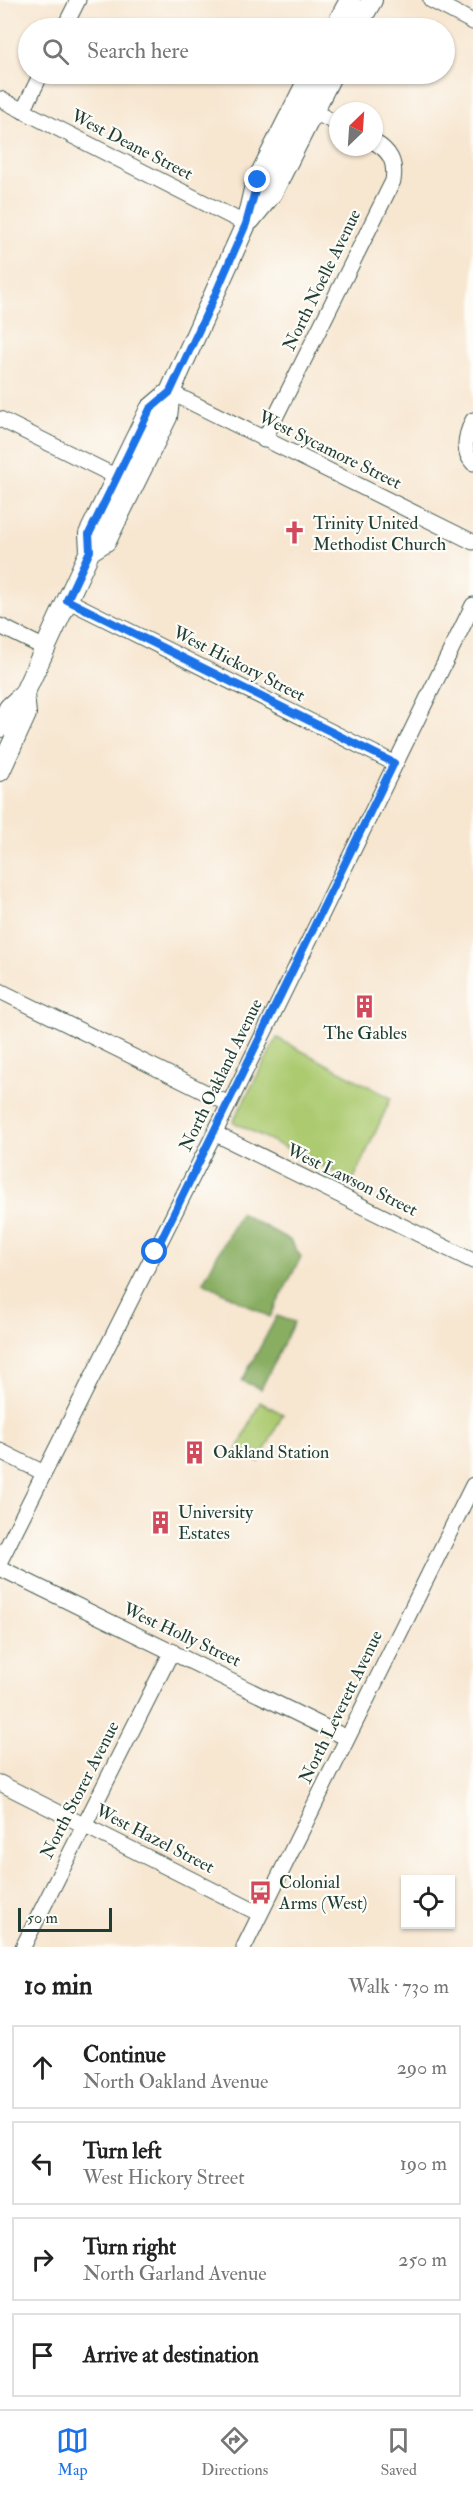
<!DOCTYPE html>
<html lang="en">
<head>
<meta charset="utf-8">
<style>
  :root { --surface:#fff; --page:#f6f6f6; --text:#222; --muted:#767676; --line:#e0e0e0; --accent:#1a73e8 }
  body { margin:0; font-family:"IM FELL Double Pica",serif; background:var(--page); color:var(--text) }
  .controls { position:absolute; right:18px; bottom:18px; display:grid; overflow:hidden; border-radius:0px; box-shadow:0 2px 4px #0004 }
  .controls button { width:54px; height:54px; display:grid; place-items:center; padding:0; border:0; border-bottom:2px solid var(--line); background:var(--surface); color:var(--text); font:30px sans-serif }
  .compass { position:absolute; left:329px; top:102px; width:54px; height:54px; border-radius:50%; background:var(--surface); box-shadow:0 2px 4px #0004; rotate:25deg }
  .scale { position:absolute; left:18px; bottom:15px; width:94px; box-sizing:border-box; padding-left:6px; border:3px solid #1f3d34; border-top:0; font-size:16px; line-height:21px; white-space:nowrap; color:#1f3d34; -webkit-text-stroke:4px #fdfcf7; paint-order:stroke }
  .stop { position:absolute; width:18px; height:18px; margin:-14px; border:4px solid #1a73e8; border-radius:50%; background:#fff }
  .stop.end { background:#1a73e8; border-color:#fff; box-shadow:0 2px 6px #0008 }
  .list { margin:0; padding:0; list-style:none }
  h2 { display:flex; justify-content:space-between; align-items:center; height:78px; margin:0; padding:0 24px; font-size:26px }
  h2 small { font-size:20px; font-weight:400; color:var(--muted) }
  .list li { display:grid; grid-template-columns:39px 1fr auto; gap:18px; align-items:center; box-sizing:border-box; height:84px; margin:0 12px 12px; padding:0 12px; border:2px solid var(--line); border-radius:0px }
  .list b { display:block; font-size:22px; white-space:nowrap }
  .list p { margin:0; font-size:20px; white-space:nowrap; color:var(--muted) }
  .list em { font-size:20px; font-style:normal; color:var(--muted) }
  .icon { flex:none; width:33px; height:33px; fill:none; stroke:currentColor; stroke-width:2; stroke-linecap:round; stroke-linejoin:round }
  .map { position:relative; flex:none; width:473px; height:1947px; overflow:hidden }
  .search { position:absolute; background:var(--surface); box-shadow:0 2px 4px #0004; left:18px; right:18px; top:18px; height:66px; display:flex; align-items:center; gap:15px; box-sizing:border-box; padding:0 21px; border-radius:33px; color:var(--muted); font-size:22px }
  .sheet { height:462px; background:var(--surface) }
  nav { display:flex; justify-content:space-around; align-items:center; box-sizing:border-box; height:84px; border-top:2px solid var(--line); background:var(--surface); font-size:16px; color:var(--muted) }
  nav a { display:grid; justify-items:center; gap:3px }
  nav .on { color:var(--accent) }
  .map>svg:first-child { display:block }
  .green { fill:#acca70; stroke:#668452; stroke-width:1.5 }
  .forest { fill:#89ae62; stroke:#54764b; stroke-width:1.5 }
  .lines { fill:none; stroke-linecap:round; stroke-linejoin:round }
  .minor-casing { stroke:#3f564b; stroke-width:17 }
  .major-casing { stroke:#3f564b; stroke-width:22 }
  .minor { stroke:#fff; stroke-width:15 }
  .major { stroke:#fff; stroke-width:20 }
  .route { stroke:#1a73e8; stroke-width:8 }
  .labels { text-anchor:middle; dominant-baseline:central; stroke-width:4.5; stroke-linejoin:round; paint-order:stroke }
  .street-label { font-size:18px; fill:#1f3d34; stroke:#fdfcf7 }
  .poi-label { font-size:18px; fill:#1f3d34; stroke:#fdfcf7; text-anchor:start }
</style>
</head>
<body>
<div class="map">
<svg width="473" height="1947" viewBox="0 0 473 1947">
  <rect width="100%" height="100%" fill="#fdfcf7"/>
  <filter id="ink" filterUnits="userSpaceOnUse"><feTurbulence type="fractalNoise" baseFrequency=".0167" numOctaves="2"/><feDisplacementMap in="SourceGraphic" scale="12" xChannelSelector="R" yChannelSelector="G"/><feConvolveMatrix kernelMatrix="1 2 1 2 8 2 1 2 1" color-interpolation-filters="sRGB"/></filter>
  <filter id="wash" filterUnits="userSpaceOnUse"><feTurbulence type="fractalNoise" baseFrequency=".008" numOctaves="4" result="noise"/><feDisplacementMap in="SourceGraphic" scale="24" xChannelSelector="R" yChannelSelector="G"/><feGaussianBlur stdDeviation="1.35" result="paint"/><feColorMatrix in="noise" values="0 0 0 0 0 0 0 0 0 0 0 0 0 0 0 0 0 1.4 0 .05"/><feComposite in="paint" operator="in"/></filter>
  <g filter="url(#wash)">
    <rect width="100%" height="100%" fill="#f7e6d0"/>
    <path class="green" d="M277,1038L391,1098L353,1181L233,1122Z
      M260,1402L283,1414L259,1462L237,1451Z"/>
    <path class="forest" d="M240,1213L290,1240L301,1257L270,1317L203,1282Z
      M277,1316L294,1322L261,1389L242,1381Z"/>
  </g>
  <g filter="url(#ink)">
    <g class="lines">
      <defs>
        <path id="minor" d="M431,0L473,22
          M64,28L78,0
          M0,99L246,224
          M23,111L41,74
          M312,111L338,124
          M170,392L473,542
          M0,419L117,477
          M473,420C466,434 461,450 473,463
          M264,440L393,181C396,162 390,151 374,142
          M67,600L394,763
          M0,626L45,648
          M0,991L229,1104
          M214,1133L473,1261
          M0,1451L44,1473
          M0,1561L229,1104L473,605
          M0,1568L347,1738
          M0,1783L260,1914
          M23,1947L172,1651
          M244,1947L473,1485"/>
        <path id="major" d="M335,28L350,0
          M356,28L372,0
          M250,220L272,193L332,74
          M90,551L106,541L167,417L170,392L246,224L255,185L311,74
          M0,727L9,708L24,694L90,551L89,534L150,409L170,392
          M0,771L26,714L24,694"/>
      </defs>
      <use href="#minor" class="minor-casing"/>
      <use href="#major" class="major-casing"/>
      <use href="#minor" class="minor"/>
      <use href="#major" class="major"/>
    </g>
  </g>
  <g class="lines" filter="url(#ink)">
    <path class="route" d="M155,1252L394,763L67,600L90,551L89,534L117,477L150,409L170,392L211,304L246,224L258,180"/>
  </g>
  <defs>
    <symbol id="church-bare" viewBox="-9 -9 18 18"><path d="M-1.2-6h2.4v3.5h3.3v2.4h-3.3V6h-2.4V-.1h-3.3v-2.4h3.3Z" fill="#d1495b" stroke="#fdfcf7" stroke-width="2.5" paint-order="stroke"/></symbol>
    <symbol id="building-bare" viewBox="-9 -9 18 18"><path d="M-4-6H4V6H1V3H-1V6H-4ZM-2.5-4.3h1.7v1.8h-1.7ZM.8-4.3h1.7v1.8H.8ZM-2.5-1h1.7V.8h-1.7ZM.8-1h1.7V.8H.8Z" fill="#d1495b" stroke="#fdfcf7" stroke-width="2.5" paint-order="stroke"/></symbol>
    <symbol id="bus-bare" viewBox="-9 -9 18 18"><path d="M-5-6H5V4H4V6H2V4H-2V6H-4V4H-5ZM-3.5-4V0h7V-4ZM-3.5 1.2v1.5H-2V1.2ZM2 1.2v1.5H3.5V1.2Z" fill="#d1495b" stroke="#fdfcf7" stroke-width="2.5" paint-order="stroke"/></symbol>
  </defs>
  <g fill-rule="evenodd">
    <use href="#church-bare" x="278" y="516" width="33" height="33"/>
    <use href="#building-bare" x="348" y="990" width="33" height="33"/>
    <use href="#building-bare" x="178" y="1436" width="33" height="33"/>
    <use href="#building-bare" x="144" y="1506" width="33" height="33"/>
    <use href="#bus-bare" x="244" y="1876" width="33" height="33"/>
  </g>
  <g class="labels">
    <g class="street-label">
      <text transform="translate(132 145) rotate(27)">West Deane Street</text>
      <text transform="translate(322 280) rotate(-64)">North Noelle Avenue</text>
      <text transform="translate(330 450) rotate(26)">West Sycamore Street</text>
      <text transform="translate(239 664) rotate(27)">West Hickory Street</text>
      <text transform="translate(221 1075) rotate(-64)">North Oakland Avenue</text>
      <text transform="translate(352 1180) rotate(26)">West Lawson Street</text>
      <text transform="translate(182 1635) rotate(25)">West Holly Street</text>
      <text transform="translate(341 1707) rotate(-64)">North Leverett Avenue</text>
      <text transform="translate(80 1790) rotate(-63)">North Storer Avenue</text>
      <text transform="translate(155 1839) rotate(27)">West Hazel Street</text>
    </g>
    <g class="poi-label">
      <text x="313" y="523">Trinity United<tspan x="313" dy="21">Methodist Church</tspan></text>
      <text x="365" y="1033" text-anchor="middle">The Gables</text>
      <text x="213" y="1452">Oakland Station</text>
      <text x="178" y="1512">University<tspan x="178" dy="21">Estates</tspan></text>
      <text x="279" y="1882">Colonial<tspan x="279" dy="21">Arms (West)</tspan></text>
    </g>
  </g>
</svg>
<div class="controls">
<button><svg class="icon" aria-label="locate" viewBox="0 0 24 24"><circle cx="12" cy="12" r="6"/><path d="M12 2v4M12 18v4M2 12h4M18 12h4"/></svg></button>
</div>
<svg class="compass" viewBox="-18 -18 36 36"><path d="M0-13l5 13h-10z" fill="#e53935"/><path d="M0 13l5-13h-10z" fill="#767676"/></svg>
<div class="scale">50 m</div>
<div class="stop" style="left:155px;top:1252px"></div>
<div class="stop end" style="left:258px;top:180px"></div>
<div class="search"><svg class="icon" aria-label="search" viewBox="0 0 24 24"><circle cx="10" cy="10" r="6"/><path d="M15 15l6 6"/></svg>Search here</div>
</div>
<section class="sheet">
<h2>10 min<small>Walk · 730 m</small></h2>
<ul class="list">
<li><svg class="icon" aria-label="ahead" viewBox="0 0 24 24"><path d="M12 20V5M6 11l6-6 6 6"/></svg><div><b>Continue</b><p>North Oakland Avenue</p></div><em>290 m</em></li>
<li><svg class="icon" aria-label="left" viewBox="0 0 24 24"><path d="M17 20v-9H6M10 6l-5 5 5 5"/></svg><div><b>Turn left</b><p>West Hickory Street</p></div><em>190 m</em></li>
<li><svg class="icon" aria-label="right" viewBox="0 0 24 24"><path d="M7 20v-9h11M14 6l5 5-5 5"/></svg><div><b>Turn right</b><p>North Garland Avenue</p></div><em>250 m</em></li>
<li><svg class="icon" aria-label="arrive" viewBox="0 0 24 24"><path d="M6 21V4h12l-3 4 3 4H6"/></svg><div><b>Arrive at destination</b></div></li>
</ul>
</section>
<nav>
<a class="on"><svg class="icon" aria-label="map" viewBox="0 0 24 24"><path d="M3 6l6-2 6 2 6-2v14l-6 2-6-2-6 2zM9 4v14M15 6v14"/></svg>Map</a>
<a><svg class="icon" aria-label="directions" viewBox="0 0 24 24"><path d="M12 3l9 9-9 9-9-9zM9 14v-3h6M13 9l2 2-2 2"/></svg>Directions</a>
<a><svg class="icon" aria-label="saved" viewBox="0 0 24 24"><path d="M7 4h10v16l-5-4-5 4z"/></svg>Saved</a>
</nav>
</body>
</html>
